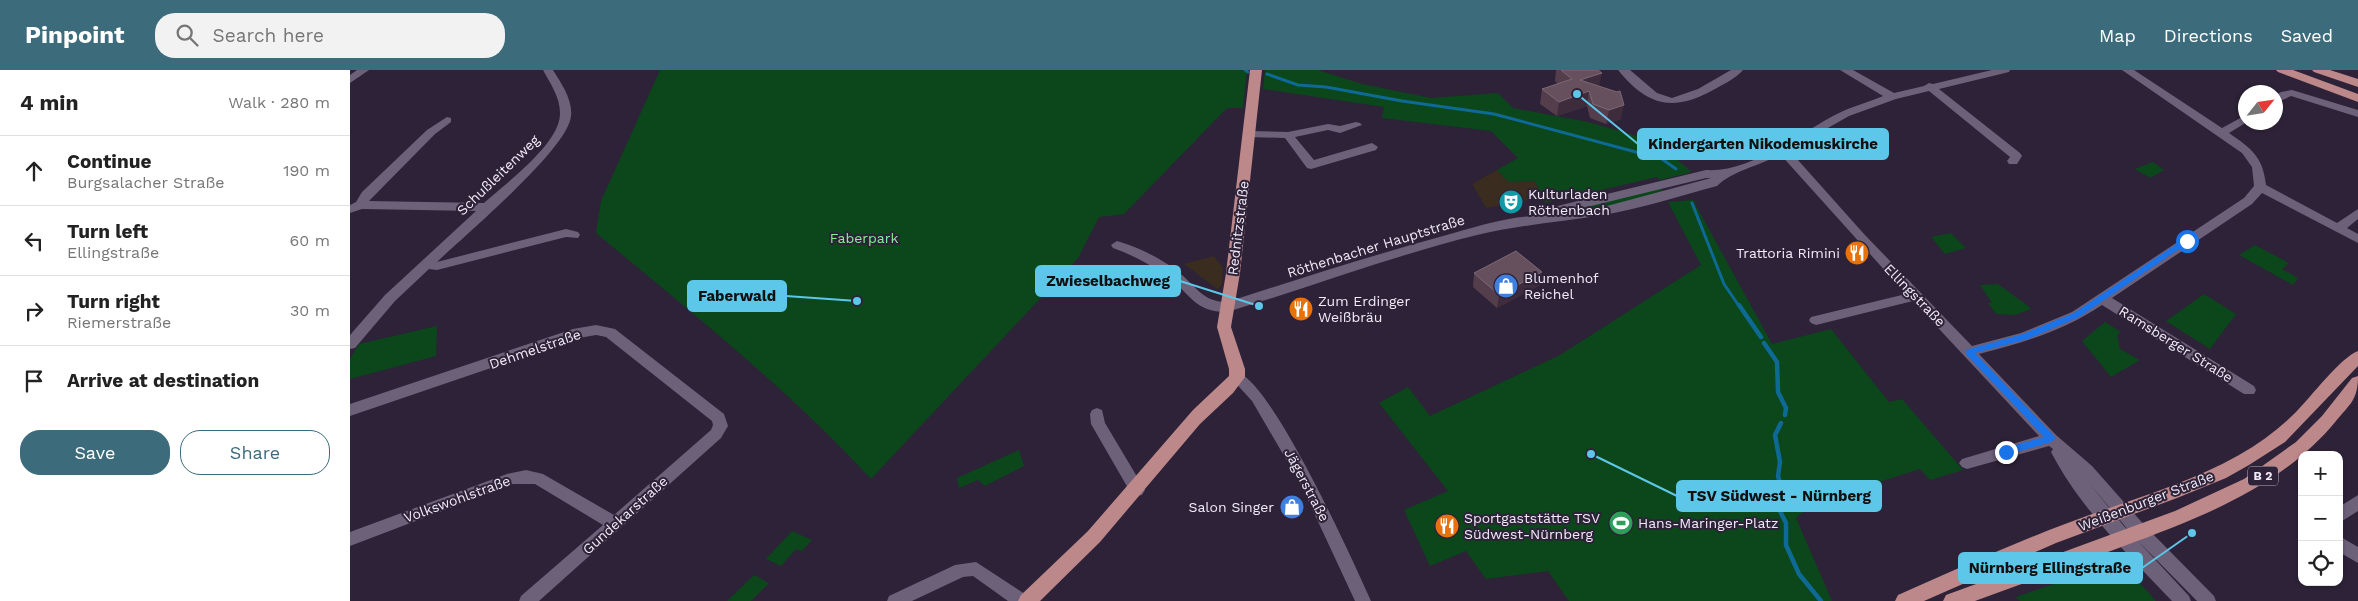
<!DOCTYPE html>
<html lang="en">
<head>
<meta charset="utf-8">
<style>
  :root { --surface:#fff; --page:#f2f2f2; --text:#222; --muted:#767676; --line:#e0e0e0; --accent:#3c6c7b }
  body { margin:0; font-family:"Work Sans",sans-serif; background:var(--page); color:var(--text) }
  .controls { position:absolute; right:15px; bottom:15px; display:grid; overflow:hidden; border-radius:10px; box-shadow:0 1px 4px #0004 }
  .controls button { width:45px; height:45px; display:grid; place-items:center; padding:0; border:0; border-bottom:1px solid var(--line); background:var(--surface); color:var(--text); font:25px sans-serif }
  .compass { position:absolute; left:1888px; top:15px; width:45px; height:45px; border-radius:50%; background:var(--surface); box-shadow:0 1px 4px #0004; rotate:60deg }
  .stop { position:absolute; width:15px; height:15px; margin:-11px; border:4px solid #1a73e8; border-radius:50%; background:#fff }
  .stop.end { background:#1a73e8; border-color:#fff; box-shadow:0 1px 5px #0008 }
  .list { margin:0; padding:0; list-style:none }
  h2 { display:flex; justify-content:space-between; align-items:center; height:65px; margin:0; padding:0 20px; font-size:21px }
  h2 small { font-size:16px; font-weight:400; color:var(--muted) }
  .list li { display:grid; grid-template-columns:32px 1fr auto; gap:15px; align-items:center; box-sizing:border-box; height:70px; padding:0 20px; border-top:1px solid var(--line) }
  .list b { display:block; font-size:19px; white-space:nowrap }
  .list p { margin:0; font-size:16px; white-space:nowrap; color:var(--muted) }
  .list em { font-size:16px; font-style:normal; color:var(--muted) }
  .actions { display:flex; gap:10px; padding:15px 20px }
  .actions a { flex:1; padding:11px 0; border:1px solid var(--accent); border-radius:20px; text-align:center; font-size:18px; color:var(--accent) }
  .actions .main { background:var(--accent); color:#fff }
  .icon { flex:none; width:28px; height:28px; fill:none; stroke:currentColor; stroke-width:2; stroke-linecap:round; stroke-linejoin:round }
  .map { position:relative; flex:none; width:2008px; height:531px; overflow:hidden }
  header { display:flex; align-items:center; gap:30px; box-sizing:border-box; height:70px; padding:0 25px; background:var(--accent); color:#fff }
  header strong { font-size:24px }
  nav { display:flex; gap:28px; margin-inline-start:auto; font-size:18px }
  .search { width:350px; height:45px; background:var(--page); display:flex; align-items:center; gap:12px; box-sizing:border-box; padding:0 18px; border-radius:20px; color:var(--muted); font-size:19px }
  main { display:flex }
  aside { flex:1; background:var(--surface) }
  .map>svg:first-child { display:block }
  .education { fill:#3a2c1f }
  .green { fill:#0b471b }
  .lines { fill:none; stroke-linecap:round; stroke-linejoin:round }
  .stream-far1 { stroke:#0e6a95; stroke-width:3 }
  .stream { stroke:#0e6a95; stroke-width:4.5 }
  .minor { fill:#6d6079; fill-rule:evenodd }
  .major { fill:#bd888a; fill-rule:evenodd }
  .wall { fill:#553e4c }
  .shaded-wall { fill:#3e2b3c }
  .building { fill:#66505e; stroke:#7b6876 }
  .route { fill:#1a73e8 }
  .labels { text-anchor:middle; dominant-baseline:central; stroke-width:4; stroke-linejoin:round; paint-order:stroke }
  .shield { fill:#2d2237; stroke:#b6aebe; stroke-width:1 }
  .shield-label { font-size:12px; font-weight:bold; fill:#f1eaf8 }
  .street-label { font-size:14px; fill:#f1eaf8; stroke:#2d2237 }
  .poi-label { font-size:14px; fill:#f1eaf8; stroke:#2d2237; text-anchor:start }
  .park-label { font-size:14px; fill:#86f198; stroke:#2d2237 }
  .leader { fill:none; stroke:#5cc7e8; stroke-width:2 }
  .callout-dot { fill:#5cc7e8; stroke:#2d2237; stroke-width:2 }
  .callout { fill:#5cc7e8; stroke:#5cc7e8; stroke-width:2 }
  .callout-label { font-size:15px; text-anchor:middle; font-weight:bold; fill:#111 }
</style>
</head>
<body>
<header>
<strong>Pinpoint</strong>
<div class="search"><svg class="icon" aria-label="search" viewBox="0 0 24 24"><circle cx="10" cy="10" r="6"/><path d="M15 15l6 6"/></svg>Search here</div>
<nav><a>Map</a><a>Directions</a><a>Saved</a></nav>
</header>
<main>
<aside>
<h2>4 min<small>Walk · 280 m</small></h2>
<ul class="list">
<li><svg class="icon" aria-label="ahead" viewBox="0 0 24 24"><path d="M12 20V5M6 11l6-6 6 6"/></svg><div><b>Continue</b><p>Burgsalacher Straße</p></div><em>190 m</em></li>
<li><svg class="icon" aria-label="left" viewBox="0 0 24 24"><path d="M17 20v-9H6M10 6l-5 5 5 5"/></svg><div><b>Turn left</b><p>Ellingstraße</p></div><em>60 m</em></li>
<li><svg class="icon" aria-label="right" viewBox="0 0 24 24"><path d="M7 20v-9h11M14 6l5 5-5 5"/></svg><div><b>Turn right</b><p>Riemerstraße</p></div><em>30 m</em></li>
<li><svg class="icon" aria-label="arrive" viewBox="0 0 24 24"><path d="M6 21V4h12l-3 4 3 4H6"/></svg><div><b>Arrive at destination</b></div></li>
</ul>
<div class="actions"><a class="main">Save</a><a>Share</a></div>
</aside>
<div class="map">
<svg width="2008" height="531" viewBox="0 0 2008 531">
  <rect width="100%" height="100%" fill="#2d2237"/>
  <path class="education" d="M1147,100L1159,112L1185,111L1192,127L1136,138L1122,114Z
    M864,186L873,198L872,215L867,219L834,194Z"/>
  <path class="green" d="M310,0H897L893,38H877L774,144L749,147L728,188L521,409C438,319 341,242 246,163L251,131Z
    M915,0H968L1012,14L1081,28L1148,23L1163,38L1238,52L1305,71L1342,102L1310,110L1307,107L1195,133L1185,111L1159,112L1147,100L1168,88L1141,61L1032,48L1034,37L913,19Z
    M1803,92L1814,100L1800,108L1785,99Z
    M1311,118L1315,125L1198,147L1200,145Z
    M1343,130L1422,274L1481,259L1539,332L1552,329L1613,400L1580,410L1570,399L1475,429L1449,445L1446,448L1482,531H1219L1198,501L1136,509L1116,481L1080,496L1054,440L1098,421L1029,333L1058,317L1080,346L1210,285L1351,195L1318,132Z
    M1601,163L1616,178L1595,184L1581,167Z
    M1905,175L1939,193L1932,199L1948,208L1943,215L1889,185Z
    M1648,214L1678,236L1681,239L1665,245L1646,244L1638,233H1642L1630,215Z
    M1854,224L1886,244L1860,279L1816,251Z
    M1755,252L1771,262L1767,265L1770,279L1790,290L1761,307L1732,271Z
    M87,256L86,286L0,309V289L9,274Z
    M669,380L674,396L635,416L628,410L609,418L607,408Z
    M442,461L462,470L452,481L446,479L431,496L416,489Z
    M1758,495C1779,496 1793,517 1806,531H1670L1666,527Z
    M404,505L419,513L401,531H377Z"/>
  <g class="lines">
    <path class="stream-far1" d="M895,0L898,2
      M917,4L948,15L976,17L1052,31L1144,44L1312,89L1326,99
      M1342,133L1374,214L1389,236"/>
    <path class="stream" d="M1389,235L1411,267
      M1414,273L1427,292L1428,322L1436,338L1435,345
      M1431,353L1425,365L1430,392L1428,406L1432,419L1426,433L1436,453V475L1449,504L1471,531"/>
    <path class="minor" d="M7,0H19L0,13V5Z
      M193,0H203C211,13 223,30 221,46C219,78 114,166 87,192L216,159L228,162L230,165L228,168L216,167L87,200L79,199L45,231L5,278L0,279V265L35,225L126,141L12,139L0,143V135L6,132L12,122L77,60L97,47L101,48V52L85,64L19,131L134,133C156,113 211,73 210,43C210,27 200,13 193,0Z
      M1268,0H1280L1307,23L1322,28L1348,19L1381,0H1393C1386,8 1374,14 1365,19C1324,42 1298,37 1268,0Z
      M1490,0H1503L1544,23L1574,16L1579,13L1583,14L1642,0H1660L1659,2L1589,19L1670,83L1672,86L1667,94H1659L1657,91L1660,87L1579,21L1546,29L1499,46L1439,80L1514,164L1622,276L1671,263L1722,242L1894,128L1904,116L1902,97L1892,83L1772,0H1784L1872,58L1896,45L1897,52L1879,63C1902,79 1913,87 1916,115L1987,153L2008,139V149L1997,158L2008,164V173L1912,123L1902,134L1762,228L1904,316L1906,320L1904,324H1894L1752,235C1715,260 1673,273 1629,284L1706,365L1742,396L1796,457L1864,526L1866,531H1847L1784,467L1739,413L1773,455L1839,526L1841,531H1822C1779,486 1730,438 1701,382L1703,379L1699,376L1617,399L1612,397L1609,393L1612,389L1689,366L1563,231L1466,255L1461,253L1459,250L1461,247L1556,224L1430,84C1411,96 1383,100 1367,116C1330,126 1292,138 1253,145C1211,152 1169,155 1127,165C1042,186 961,217 877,242C844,242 841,224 818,207C801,195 783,185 763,178L761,175L767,171C788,177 808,187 826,200C845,214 851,232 877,232C949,209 1020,186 1093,166C1126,157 1164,144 1198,146L1193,142L1195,139L1356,100C1400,103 1451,62 1489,43C1503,36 1519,32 1533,26ZM1356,108H1361L1257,136L1200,146Z
      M1942,20L2008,40V47L1941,26L1926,33V25L1931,22Z
      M1006,52L1010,53L1012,55L990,63L978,60L945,67L964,90L1022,73L1028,77L1026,80L961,99L957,98L935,68L899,67L893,64L899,61L938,62L978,54L990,56Z
      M246,255L265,259L374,344L378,356L371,368L189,531H169L171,526L253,455L185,414H163L0,476V462L157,404L176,400L193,404L264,445L361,360L363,355L362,351L256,267L246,265L229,268L0,346V334L223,259Z
      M887,302C923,313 1003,491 1021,531H1005L951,415L902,331L880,307L882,303Z
      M747,338L752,340L755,353L792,415L795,420L792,425L787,426L782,425L741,354L740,344L742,340Z
      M2008,425V441L1989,453V437Z
      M1989,466L2008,477V493L1989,482Z
      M626,492L678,526L680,531H658L623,506L613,507L562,531H537L539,526L605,495Z"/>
    <path class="major" d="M900,0H912L890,203L881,257L895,299V307L883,323L850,354L750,472L690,531H668L671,525L738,461L843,340L879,306V299L867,257L876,203Z
      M1926,0H1943L2008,24V32L1928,2Z
      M1962,0H1980L2008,9V17L1964,2Z
      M2008,281V296L1935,372L1899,395L1876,408L1827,428L1706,473L1574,531H1545L1548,525C1603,501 1659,475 1715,454C1773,432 1834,416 1889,385C1910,373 1929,359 1946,342C1960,328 1991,287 2008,281Z
      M2008,306C2008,330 2000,334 1986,351C1932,417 1852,447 1774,476C1724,495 1674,513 1625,531H1593L1596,525L1825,441L1894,409L1946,372L1972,346L2002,308Z"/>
  </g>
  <path class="wall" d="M1206,0H1248L1249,16L1271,49L1256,54L1240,48L1237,36L1207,46L1190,34L1192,19L1208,14L1205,11Z
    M1124,203L1190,215L1147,238L1123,217Z"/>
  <path class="shaded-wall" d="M1252,3L1249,17L1230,10Z
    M1239,21L1237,36L1207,46L1209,32Z
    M1274,35L1271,49L1256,54L1259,40Z
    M1192,202L1190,215L1147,238L1149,225Z"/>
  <path class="building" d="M1211,0H1248L1252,3L1230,10L1267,22L1270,21L1274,35L1259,40L1243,34L1239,21L1209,32L1192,19L1222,9Z
    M1166,181L1192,202L1149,225L1124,203Z"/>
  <path class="route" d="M1834,169L1841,171L1729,247L1678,269L1625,283L1706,368L1701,372L1656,385L1652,384V379L1694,367L1616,284V280L1673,264L1724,243Z"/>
  <defs>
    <symbol id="theatre-disc" viewBox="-11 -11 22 22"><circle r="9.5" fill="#0f9aa8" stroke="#2d2237"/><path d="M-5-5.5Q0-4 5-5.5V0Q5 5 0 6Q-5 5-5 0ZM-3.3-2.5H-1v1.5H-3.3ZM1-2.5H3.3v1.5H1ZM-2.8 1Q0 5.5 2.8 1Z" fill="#fff"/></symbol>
    <symbol id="restaurant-disc" viewBox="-11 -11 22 22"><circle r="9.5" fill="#e8710a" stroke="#2d2237"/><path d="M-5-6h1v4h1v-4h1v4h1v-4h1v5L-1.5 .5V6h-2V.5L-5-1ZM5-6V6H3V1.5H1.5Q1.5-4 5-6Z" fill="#fff"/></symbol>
    <symbol id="shop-disc" viewBox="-11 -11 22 22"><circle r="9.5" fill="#3f7fe0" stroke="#2d2237"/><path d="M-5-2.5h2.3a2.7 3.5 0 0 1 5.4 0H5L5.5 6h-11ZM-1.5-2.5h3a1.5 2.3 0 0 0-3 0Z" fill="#fff"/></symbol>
    <symbol id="stadium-disc" viewBox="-11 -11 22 22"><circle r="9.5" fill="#2e9e5b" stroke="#2d2237"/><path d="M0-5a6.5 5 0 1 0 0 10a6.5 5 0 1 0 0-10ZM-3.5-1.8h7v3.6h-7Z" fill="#fff"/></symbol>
  </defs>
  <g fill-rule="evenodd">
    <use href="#theatre-disc" x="1147" y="118" width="28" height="28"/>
    <use href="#restaurant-disc" x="1493" y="169" width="28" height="28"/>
    <use href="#shop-disc" x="1142" y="202" width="28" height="28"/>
    <use href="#restaurant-disc" x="937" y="225" width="28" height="28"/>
    <use href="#shop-disc" x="928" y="423" width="28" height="28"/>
    <use href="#stadium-disc" x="1257" y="439" width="28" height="28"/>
    <use href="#restaurant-disc" x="1083" y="442" width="28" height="28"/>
  </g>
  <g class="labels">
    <rect class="shield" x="1898" y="396.5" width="30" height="19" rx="4"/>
    <g class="shield-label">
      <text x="1913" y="406">B 2</text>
    </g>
    <g class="street-label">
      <text transform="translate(148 105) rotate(-44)">Schußleitenweg</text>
      <text transform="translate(888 158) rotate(-83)">Rednitzstraße</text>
      <text transform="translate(1026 176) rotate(-17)">Röthenbacher Hauptstraße</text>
      <text transform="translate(1565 225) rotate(46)">Ellingstraße</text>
      <text transform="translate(1826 274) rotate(32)">Ramsberger Straße</text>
      <text transform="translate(185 279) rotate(-19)">Dehmelstraße</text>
      <text transform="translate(957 415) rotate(62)">Jägerstraße</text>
      <text transform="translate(107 429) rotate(-20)">Volkswohlstraße</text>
      <text transform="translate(1796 431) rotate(-21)">Weißenburger Straße</text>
      <text transform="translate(275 445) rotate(-42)">Gundekarstraße</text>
    </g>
    <g class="poi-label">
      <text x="1178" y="124">Kulturladen<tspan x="1178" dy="16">Röthenbach</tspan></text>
      <text x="1490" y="183" text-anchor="end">Trattoria Rimini</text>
      <text x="1174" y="208">Blumenhof<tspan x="1174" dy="16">Reichel</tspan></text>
      <text x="968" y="231">Zum Erdinger<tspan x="968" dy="16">Weißbräu</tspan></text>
      <text x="924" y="437" text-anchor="end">Salon Singer</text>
      <text x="1114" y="448">Sportgaststätte TSV<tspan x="1114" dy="16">Südwest-Nürnberg</tspan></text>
      <text x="1288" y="453">Hans-Maringer-Platz</text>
    </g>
    <g class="park-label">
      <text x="514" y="168">Faberpark</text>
    </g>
  </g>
  <path class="leader" d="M1227 24L1288 74M909 236L830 211M507 231L436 226M1241 384L1327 426M1842 463L1792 498"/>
  <g class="callout-dot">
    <circle cx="1227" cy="24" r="5"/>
    <circle cx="909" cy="236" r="5"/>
    <circle cx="507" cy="231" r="5"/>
    <circle cx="1241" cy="384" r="5"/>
    <circle cx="1842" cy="463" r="5"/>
  </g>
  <g class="callout">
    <rect x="1288" y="59" width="250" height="30" rx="5"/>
    <rect x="686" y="196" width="144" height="30" rx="5"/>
    <rect x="338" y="211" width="98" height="30" rx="5"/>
    <rect x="1327" y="411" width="204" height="30" rx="5"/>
    <rect x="1609" y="483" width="183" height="30" rx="5"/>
  </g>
  <g class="callout-label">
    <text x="1413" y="79">Kindergarten Nikodemuskirche</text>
    <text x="758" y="216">Zwieselbachweg</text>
    <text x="387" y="231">Faberwald</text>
    <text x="1429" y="431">TSV Südwest - Nürnberg</text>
    <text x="1700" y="503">Nürnberg Ellingstraße</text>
  </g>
</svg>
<div class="controls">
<button>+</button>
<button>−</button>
<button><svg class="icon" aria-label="locate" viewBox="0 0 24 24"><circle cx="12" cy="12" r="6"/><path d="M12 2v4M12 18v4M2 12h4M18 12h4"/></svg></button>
</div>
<svg class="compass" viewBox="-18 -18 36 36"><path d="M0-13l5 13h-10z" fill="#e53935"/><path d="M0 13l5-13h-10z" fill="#767676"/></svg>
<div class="stop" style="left:1837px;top:171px"></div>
<div class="stop end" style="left:1656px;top:382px"></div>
</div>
</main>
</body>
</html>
